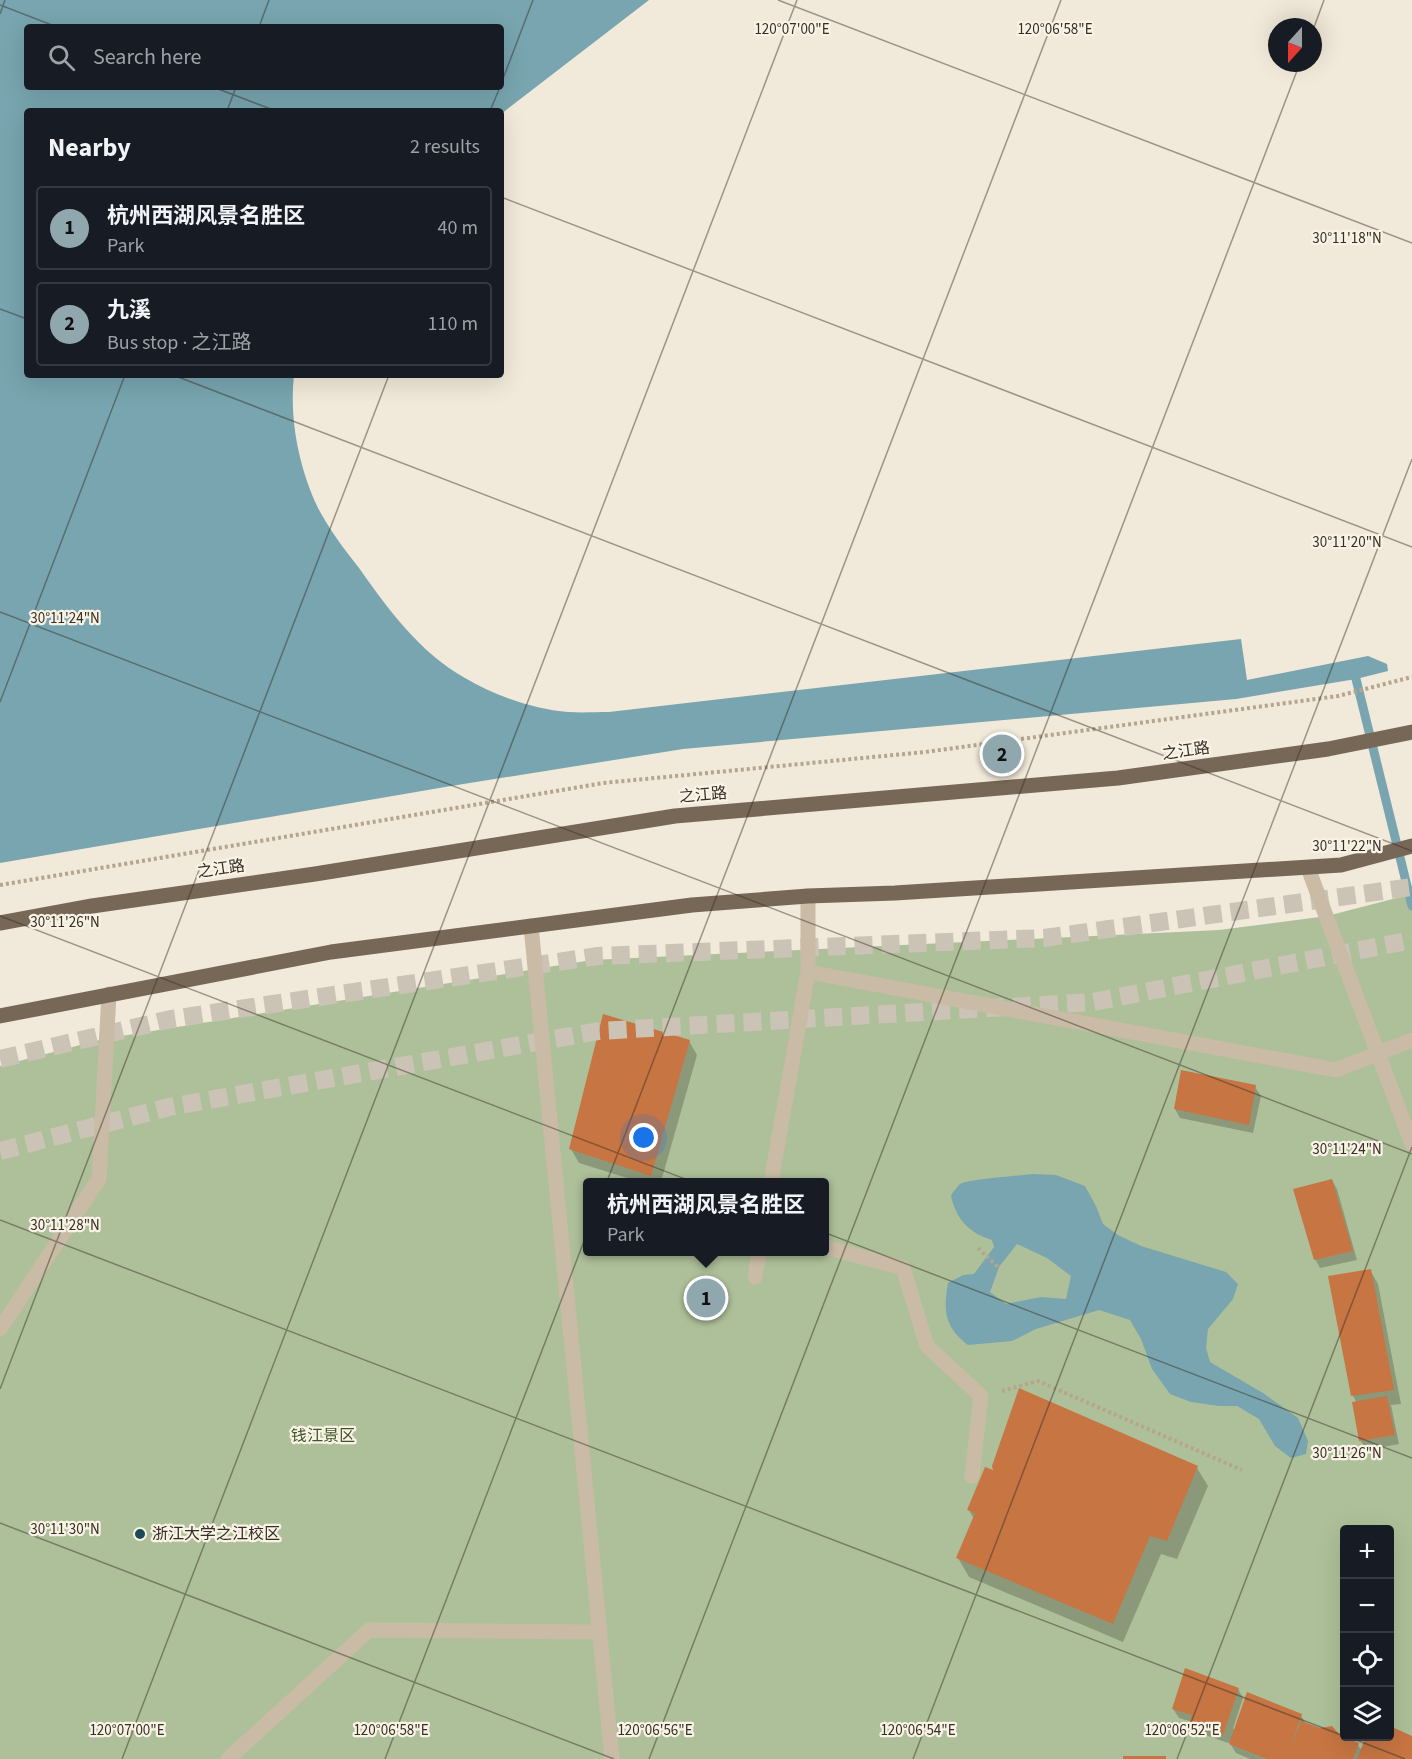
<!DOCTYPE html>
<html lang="en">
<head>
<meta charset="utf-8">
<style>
  :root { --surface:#171b24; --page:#20242c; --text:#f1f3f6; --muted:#9ea1a6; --line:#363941; --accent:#91a7ae }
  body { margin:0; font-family:"Source Sans 3","Noto Sans SC",sans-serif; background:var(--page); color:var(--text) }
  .controls { position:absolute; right:18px; bottom:18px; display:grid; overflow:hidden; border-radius:6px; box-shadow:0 6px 24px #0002 }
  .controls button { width:54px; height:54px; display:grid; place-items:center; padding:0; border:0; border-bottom:2px solid var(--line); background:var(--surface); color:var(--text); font:30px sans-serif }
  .compass { position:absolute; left:1268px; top:18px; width:54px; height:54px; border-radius:50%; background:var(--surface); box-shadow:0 6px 24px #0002; rotate:201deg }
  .you { position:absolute; left:644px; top:1138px; width:21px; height:21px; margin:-15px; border:4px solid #fff; border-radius:50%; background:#1a73e8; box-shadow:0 0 0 9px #1a73e833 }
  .badge { display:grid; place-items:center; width:39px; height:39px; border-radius:50%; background:var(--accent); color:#111; font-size:20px; font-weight:700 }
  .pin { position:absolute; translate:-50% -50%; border:3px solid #fff; box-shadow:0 2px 6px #0006 }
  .popup { position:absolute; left:583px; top:1178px; width:246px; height:78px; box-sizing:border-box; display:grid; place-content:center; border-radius:6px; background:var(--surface); filter:drop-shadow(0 2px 4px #0005); font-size:20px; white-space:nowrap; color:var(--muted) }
  .popup b { font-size:22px; color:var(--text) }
  .popup::after { content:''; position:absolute; left:50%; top:100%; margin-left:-12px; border:12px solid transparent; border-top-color:var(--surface) }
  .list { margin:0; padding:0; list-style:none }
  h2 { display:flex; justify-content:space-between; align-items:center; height:78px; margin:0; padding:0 24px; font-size:26px }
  h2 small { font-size:20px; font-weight:400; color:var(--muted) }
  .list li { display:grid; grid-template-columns:39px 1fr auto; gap:18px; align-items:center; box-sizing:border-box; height:84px; margin:0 12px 12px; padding:0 12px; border:2px solid var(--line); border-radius:6px }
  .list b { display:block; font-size:22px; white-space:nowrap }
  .list p { margin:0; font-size:20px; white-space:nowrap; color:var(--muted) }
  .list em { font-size:20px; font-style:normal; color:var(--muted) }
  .icon { flex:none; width:33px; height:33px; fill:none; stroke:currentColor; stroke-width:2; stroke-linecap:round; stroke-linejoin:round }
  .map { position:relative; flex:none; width:1412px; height:1759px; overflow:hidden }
  .search { position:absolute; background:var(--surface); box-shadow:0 6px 24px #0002; left:24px; top:24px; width:480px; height:66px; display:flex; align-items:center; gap:15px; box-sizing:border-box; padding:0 21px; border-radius:6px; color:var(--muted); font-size:22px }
  .panel { position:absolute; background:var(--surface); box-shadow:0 6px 24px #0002; left:24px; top:108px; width:480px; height:270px; border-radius:6px }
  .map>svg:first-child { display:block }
  .green { fill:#aec099; fill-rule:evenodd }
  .water { fill:#78a5af; fill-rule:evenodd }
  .shadow { fill:#0003 }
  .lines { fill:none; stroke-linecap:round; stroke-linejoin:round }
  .stream { stroke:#78a5af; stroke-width:9 }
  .building { fill:#c77542 }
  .highway-tunnel { stroke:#cbc3b5; stroke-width:18; stroke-dasharray:18 9; stroke-linecap:butt }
  .path { stroke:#b5a58f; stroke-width:4; stroke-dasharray:3 3; stroke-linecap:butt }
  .minor { stroke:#c9bba5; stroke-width:15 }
  .major { stroke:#776757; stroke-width:15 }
  .ticks { fill:none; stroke:#352d26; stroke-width:1.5; stroke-opacity:0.45 }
  .poi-dot { fill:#1c4b57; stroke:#f9f3e5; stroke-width:2 }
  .labels { text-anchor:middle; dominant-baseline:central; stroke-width:4.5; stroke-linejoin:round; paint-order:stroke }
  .street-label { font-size:16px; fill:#352d26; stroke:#f9f3e5 }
  .park-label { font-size:16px; fill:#3e542a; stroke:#f9f3e5 }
  .poi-label { font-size:16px; fill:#352d26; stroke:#f9f3e5; text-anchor:start }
  .ticks-label { font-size:15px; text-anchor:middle; fill:#352d26; stroke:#f9f3e5; stroke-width:4.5; stroke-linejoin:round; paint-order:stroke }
</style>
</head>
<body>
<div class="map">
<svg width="1412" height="1759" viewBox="0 0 1412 1759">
  <rect width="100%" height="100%" fill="#f1e9d9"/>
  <path class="green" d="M1412,894V1759H0V1066L103,1039L592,960L1219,930L1327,916ZM588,1182H825V1252H588ZM1344,1530H1390V1736H1344Z"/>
  <path class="water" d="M0,0H649L501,114V111H27V375H294C289,419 299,468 318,508C329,529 344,549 359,568C388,609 420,653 465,678C496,696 533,709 568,712C582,713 596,712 609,712L1241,639L1247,680L1368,656L1387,664L1388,671L1356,679L1236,699L683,749L451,786L0,863ZM27,27H501V87H27Z
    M1032,1174L1056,1175L1085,1186L1096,1206L1103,1224L1118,1235L1141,1246L1226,1272L1238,1284L1233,1299L1208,1329L1206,1348L1210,1362L1263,1393L1298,1418L1308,1441L1306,1454L1291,1458L1275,1446L1259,1419L1237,1406H1219L1191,1402L1170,1394L1152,1369L1141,1339L1130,1320L1099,1310L1036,1329L1012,1341L968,1345C945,1327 943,1312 948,1283L963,1275L974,1274L994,1247L992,1240C969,1233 956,1219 951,1196C953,1192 957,1187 960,1184C969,1179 1018,1176 1032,1174ZM1017,1244L1047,1258L1071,1276L1066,1299L1041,1297L1006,1304L990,1292L999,1267Z"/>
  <path class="shadow" d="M689,1041L697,1055L661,1182H640L579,1163L571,1149Z
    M1255,1087L1261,1096L1253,1133L1180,1118L1175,1109Z
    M1332,1180L1337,1189L1357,1260L1320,1268L1315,1259Z
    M1370,1270L1378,1284L1401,1404L1391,1405L1399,1444L1366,1450L1361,1441L1354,1404L1357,1403L1353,1396L1330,1277Z
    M1197,1468L1208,1486L1177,1559L1161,1554L1123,1642L969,1577L958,1558L974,1519L969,1510L994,1473Z
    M1238,1689L1243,1698L1233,1729L1301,1715L1306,1725L1357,1744L1362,1751L1390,1736V1728L1412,1738V1759H1250L1236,1753L1229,1742L1228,1743L1197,1732L1192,1722L1179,1718L1173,1709Z"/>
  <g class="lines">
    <path class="stream" d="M1356,679L1412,906"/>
  </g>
  <path class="building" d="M603,1014L690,1040L651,1176L569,1149Z
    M1181,1070L1256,1085L1249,1125L1174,1109Z
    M1332,1179L1353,1251L1314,1260L1293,1189Z
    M1371,1269L1394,1390L1351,1396L1328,1276Z
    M1019,1388L1198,1466L1167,1541L1150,1536L1113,1624L956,1558L975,1513L967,1510L985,1467L993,1470L992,1466Z
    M1387,1396L1395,1435L1359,1441L1352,1402Z
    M1185,1668L1239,1688L1223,1735L1190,1723L1192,1715L1172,1709Z
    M1247,1692L1302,1714L1289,1751L1301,1721L1320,1728L1332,1726L1340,1735L1359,1743L1353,1759H1267L1229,1744Z
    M1390,1726L1412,1736V1759H1357L1366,1736H1390Z
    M1123,1756H1166V1759H1123Z"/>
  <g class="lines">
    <path class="highway-tunnel" d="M0,1059L171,1019L598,956L1044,938L1412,887
      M0,1151L169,1107L599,1031L1093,1002L1412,940"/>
    <path class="path" d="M0,885L603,783L925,752L1338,696L1412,677
      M978,1248L998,1267
      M1002,1391L1038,1381L1242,1470"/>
    <path class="minor" d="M1308,868L1412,1144
      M808,896V972L1336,1070L1412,1040
      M531,926L612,1759
      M771,1182L808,972
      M825,1247L903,1268L927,1346L981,1396L972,1476
      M755,1277L759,1252
      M0,1329L99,1179L109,994
      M228,1759L369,1630L600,1632"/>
    <path class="major" d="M0,923L92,906L315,874L675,816L1118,778L1328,749L1412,732
      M0,1016L331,952L692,905L808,896L895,893L1341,865L1412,846"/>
  </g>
  <path class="ticks" d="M778,0L1412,243M0,5L57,27M0,14L5,0M259,27L269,0M1313,30L1324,0M501,84L533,0M213,87L276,111M227,111L236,87M490,111L500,87M501,197L1412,547M0,309L27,319M173,375L1412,851M0,612L1412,1154M0,702L125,375M0,916L1412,1458M0,1220L1344,1736M0,1389L389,375M0,1523L614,1759M1346,1736L1405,1759M122,1759L797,0M385,1759L1061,0M649,1759L1300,63M913,1759L1412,459M1177,1759L1412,1147"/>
  <circle class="poi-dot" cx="140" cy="1534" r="6"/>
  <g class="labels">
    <g class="street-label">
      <text transform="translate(1186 751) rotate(-8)">之江路</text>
      <text transform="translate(703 795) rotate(-5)">之江路</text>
      <text transform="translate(221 869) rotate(-8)">之江路</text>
    </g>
    <g class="park-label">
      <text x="323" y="1436">钱江景区</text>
    </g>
    <g class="poi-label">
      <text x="152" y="1534">浙江大学之江校区</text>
    </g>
  </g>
  <g class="ticks-label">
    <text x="1055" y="34">120°06'58"E</text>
    <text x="792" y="34">120°07'00"E</text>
    <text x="1347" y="243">30°11'18"N</text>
    <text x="1347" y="547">30°11'20"N</text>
    <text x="65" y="623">30°11'24"N</text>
    <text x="1347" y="851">30°11'22"N</text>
    <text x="65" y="927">30°11'26"N</text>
    <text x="1347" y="1154">30°11'24"N</text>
    <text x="65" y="1230">30°11'28"N</text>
    <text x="1347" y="1458">30°11'26"N</text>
    <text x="65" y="1534">30°11'30"N</text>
    <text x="127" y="1735">120°07'00"E</text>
    <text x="391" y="1735">120°06'58"E</text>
    <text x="655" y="1735">120°06'56"E</text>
    <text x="918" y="1735">120°06'54"E</text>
    <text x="1182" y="1735">120°06'52"E</text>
  </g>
</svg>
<div class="controls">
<button>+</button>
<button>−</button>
<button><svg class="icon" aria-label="locate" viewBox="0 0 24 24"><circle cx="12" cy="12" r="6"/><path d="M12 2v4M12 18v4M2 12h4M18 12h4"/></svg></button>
<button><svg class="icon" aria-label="layers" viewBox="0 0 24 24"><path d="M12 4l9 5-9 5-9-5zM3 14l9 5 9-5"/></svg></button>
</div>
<svg class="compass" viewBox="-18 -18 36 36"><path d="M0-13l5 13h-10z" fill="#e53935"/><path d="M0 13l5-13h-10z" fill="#9ea1a6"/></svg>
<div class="you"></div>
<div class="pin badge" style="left:706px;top:1298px">1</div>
<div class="popup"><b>杭州西湖风景名胜区</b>Park</div>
<div class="pin badge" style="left:1002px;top:754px">2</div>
<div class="search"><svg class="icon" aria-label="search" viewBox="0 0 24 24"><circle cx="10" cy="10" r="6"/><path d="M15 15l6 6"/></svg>Search here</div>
<section class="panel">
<h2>Nearby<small>2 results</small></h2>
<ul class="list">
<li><span class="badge">1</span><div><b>杭州西湖风景名胜区</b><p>Park</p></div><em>40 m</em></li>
<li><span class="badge">2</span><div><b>九溪</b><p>Bus stop · 之江路</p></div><em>110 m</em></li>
</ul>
</section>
</div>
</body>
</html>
